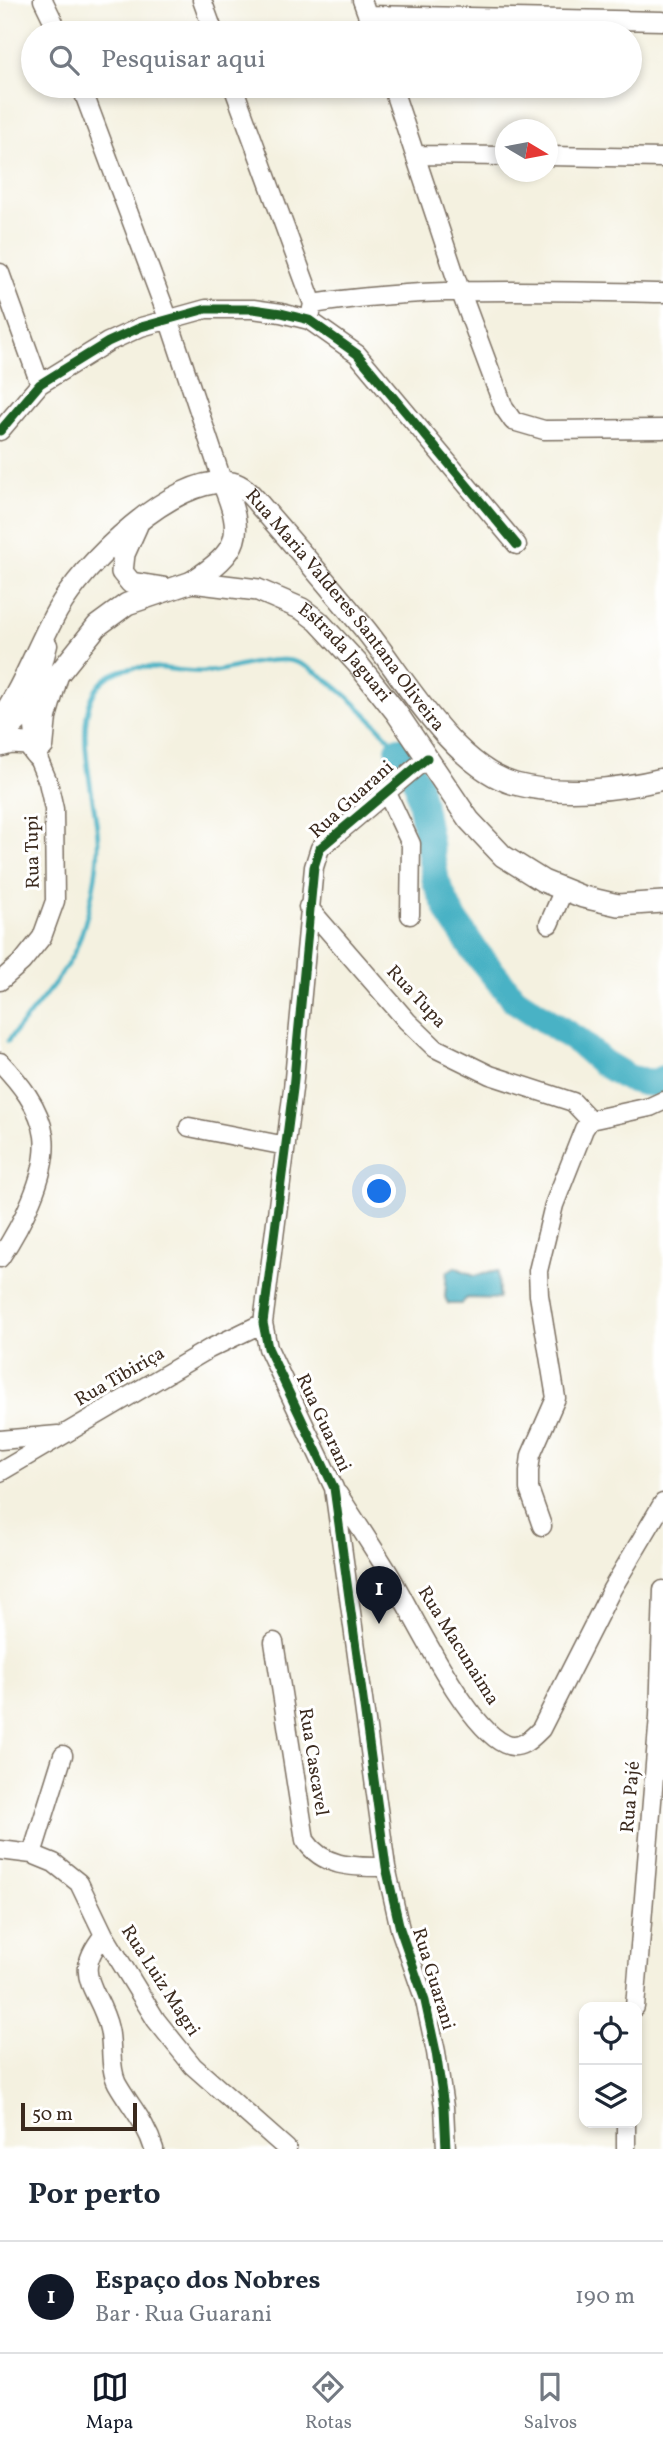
<!DOCTYPE html>
<html lang="pt">
<head>
<meta charset="utf-8">
<style>
  :root { --surface:#fff; --page:#f6f6f7; --text:#1f2937; --muted:#747a83; --line:#e0e1e3; --accent:#111827 }
  body { margin:0; font-family:Vollkorn,serif; background:var(--page); color:var(--text) }
  .controls { position:absolute; right:21px; bottom:21px; display:grid; overflow:hidden; border-radius:14px; box-shadow:0 4px 10px #0003 }
  .controls button { width:63px; height:63px; display:grid; place-items:center; padding:0; border:0; border-bottom:2px solid var(--line); background:var(--surface); color:var(--text); font:35px sans-serif }
  .compass { position:absolute; left:495px; top:119px; width:63px; height:63px; border-radius:50%; background:var(--surface); box-shadow:0 4px 10px #0003; rotate:100deg }
  .scale { position:absolute; left:21px; bottom:18px; width:116px; box-sizing:border-box; padding-left:7px; border:4px solid #3b2a1e; border-top:0; font-size:19px; line-height:24px; white-space:nowrap; color:#3b2a1e; -webkit-text-stroke:5px #fff; paint-order:stroke }
  .you { position:absolute; left:380px; top:1192px; width:24px; height:24px; margin:-18px; border:5px solid #fff; border-radius:50%; background:#1a73e8; box-shadow:0 0 0 10px #1a73e833 }
  .badge { display:grid; place-items:center; width:46px; height:46px; border-radius:50%; background:var(--accent); color:#fff; font-size:23px; font-weight:700 }
  .pin { position:absolute; translate:-50% -58px; filter:drop-shadow(0 2px 4px #0008) }
  .pin::after { content:''; position:absolute; top:37px; width:24px; height:21px; background:inherit; clip-path:polygon(0 0,100% 0,50% 100%) }
  .list { margin:0; padding:0; list-style:none }
  h2 { display:flex; justify-content:space-between; align-items:center; height:91px; margin:0; padding:0 28px; font-size:30px }
  h2 small { font-size:23px; font-weight:400; color:var(--muted) }
  .list li { display:grid; grid-template-columns:46px 1fr auto; gap:21px; align-items:center; box-sizing:border-box; height:112px; padding:0 28px; border-top:2px solid var(--line) }
  .list b { display:block; font-size:26px; white-space:nowrap }
  .list p { margin:0; font-size:23px; white-space:nowrap; color:var(--muted) }
  .list em { font-size:23px; font-style:normal; color:var(--muted) }
  .icon { flex:none; width:38px; height:38px; fill:none; stroke:currentColor; stroke-width:2; stroke-linecap:round; stroke-linejoin:round }
  .map { position:relative; flex:none; width:663px; height:2149px; overflow:hidden }
  .search { position:absolute; background:var(--surface); box-shadow:0 4px 10px #0003; left:21px; right:21px; top:21px; height:77px; display:flex; align-items:center; gap:18px; box-sizing:border-box; padding:0 24px; border-radius:38px; color:var(--muted); font-size:26px }
  .sheet { height:203px; background:var(--surface) }
  nav { display:flex; justify-content:space-around; align-items:center; box-sizing:border-box; height:98px; border-top:2px solid var(--line); background:var(--surface); font-size:19px; color:var(--muted) }
  nav a { display:grid; justify-items:center; gap:4px }
  nav .on { color:var(--accent) }
  .map>svg:first-child { display:block }
  .water { fill:#48b2c5; stroke:#426e72; stroke-width:2 }
  .lines { fill:none; stroke-linecap:round; stroke-linejoin:round }
  .stream { stroke:#48b2c5; stroke-width:4.5 }
  .river { stroke:#48b2c5; stroke-width:28 }
  .minor-casing { stroke:#7c7062; stroke-width:21 }
  .major-casing { stroke:#7c7062; stroke-width:24 }
  .minor { stroke:#fff; stroke-width:18 }
  .major { stroke:#fff; stroke-width:21 }
  .cycleway-casing { stroke:#fff; stroke-width:13 }
  .cycleway { stroke:#1b5e20; stroke-width:9 }
  .labels { text-anchor:middle; dominant-baseline:central; stroke-width:6; stroke-linejoin:round; paint-order:stroke }
  .street-label { font-size:19px; fill:#3b2a1e; stroke:#fff }
</style>
</head>
<body>
<div class="map">
<svg width="663" height="2149" viewBox="0 0 663 2149">
  <rect width="100%" height="100%" fill="#fff"/>
  <filter id="ink" filterUnits="userSpaceOnUse"><feTurbulence type="fractalNoise" baseFrequency=".0143" numOctaves="2"/><feDisplacementMap in="SourceGraphic" scale="14" xChannelSelector="R" yChannelSelector="G"/><feConvolveMatrix kernelMatrix="1 2 1 2 8 2 1 2 1" color-interpolation-filters="sRGB"/></filter>
  <filter id="wash" filterUnits="userSpaceOnUse"><feTurbulence type="fractalNoise" baseFrequency=".00686" numOctaves="4" result="noise"/><feDisplacementMap in="SourceGraphic" scale="28" xChannelSelector="R" yChannelSelector="G"/><feGaussianBlur stdDeviation="1.57" result="paint"/><feColorMatrix in="noise" values="0 0 0 0 0 0 0 0 0 0 0 0 0 0 0 0 0 1.4 0 .05"/><feComposite in="paint" operator="in"/></filter>
  <g filter="url(#wash)">
    <rect width="100%" height="100%" fill="#f4f1e0"/>
    <path class="water" d="M455,1267L474,1276L498,1271L499,1299L467,1298L461,1304H448L445,1297L447,1272Z"/>
    <g class="lines">
      <path class="stream" d="M8,1041C30,1012 69,973 80,938C90,909 99,869 98,839C96,795 67,714 104,680C133,654 183,677 217,671C240,667 262,659 285,660C319,661 378,725 399,750"/>
      <path class="river" d="M399,750L418,784L436,882L451,915L474,950L514,999L579,1042L603,1063L628,1078L643,1082L655,1083L663,1079"/>
    </g>
  </g>
  <g filter="url(#ink)">
    <g class="lines">
      <defs>
        <path id="minor" d="M43,0L59,33
          M202,0L214,33
          M362,0L374,33
          M367,15L663,21
          M81,86L168,318L223,483
          M233,86L313,304L311,313
          M392,86L460,290L504,408L513,421L544,430L663,429
          M416,155L505,156
          M548,156L663,158
          M0,273L40,384
          M313,304C429,286 546,291 663,293
          M0,431L40,384L108,342L141,327L206,309H253L281,313L309,320L357,354L517,545
          M44,747L47,717L58,679
          M427,758L320,848L314,867L293,1089L263,1323L268,1348L334,1488L386,1867L400,1929L425,2001L436,2052L444,2107L446,2149
          M386,791L411,844L410,915
          M308,907L407,1021L435,1048L490,1075L573,1102L590,1120
          M549,924L564,889
          M0,981L22,962L42,937L55,901L54,809L48,782L37,756L32,707L48,645
          M0,1062C19,1082 40,1107 44,1136C49,1174 20,1228 0,1258
          M189,1127L286,1146
          M0,1440L58,1435
          M0,1472L209,1349L263,1323
          M338,1494C355,1520 372,1546 388,1572C412,1612 465,1726 505,1744C520,1751 531,1739 541,1729L612,1589L663,1503
          M542,1526L529,1489V1471L531,1455L556,1398L539,1295L538,1271L554,1205L584,1129L590,1120L650,1107L663,1101
          M274,1642L305,1840C323,1868 354,1867 386,1867
          M0,1850L32,1854L54,1863L79,1883L104,1935L156,2020L193,2066L287,2149
          M32,1854L63,1755
          M104,1935C69,1977 100,1988 109,2029C113,2045 109,2068 117,2083C130,2106 146,2122 154,2149
          M635,2007L659,1716L663,1590
          M626,2149V2123"/>
        <g id="major">
          <path d="M137,525L124,554L122,572L131,583L163,588"/>
          <path d="M192,582C240,550 245,536 223,483"/>
          <path id="s1" d="M0,720C24,686 37,647 57,611C83,565 174,473 232,483C246,486 255,500 264,510C298,549 331,588 364,628C403,676 453,767 515,784C561,796 617,790 663,779"/>
          <path id="s2" d="M0,737L32,707L97,626L127,604L192,582L258,590L302,609L318,621L357,663L396,712L469,820L503,856L543,881L583,897L618,905L663,902"/>
          <path d="M0,746L11,743L28,744L37,756"/>
        </g>
      </defs>
      <use href="#minor" class="minor-casing"/>
      <use href="#major" class="major-casing"/>
      <use href="#minor" class="minor"/>
      <use href="#major" class="major"/>
      <defs>
        <path id="cycleway" d="M0,431L40,384L108,342L141,327L206,309H253L281,313L309,320L357,354L517,545
          M427,758L320,848L314,867L293,1089L263,1323L268,1348L334,1488L386,1867L400,1929L425,2001L436,2052L444,2107L446,2149"/>
      </defs>
      <use href="#cycleway" class="cycleway-casing"/>
      <use href="#cycleway" class="cycleway"/>
    </g>
  </g>
  <g class="labels">
    <g class="street-label">
      <text stroke="none"><textPath href="#s1" startOffset="520">Rua Maria Valderes Santana Oliveira</textPath></text>
      <text stroke="none"><textPath href="#s2" startOffset="429">Estrada Jaguari</textPath></text>
      <text transform="translate(352 800) rotate(-42)">Rua Guarani</text>
      <text transform="translate(33 852) rotate(-91)">Rua Tupi</text>
      <text transform="translate(416 997) rotate(47)">Rua Tupa</text>
      <text transform="translate(120 1377) rotate(-30)">Rua Tibiriça</text>
      <text transform="translate(323 1423) rotate(65)">Rua Guarani</text>
      <text transform="translate(458 1646) rotate(58)">Rua Macunaima</text>
      <text transform="translate(313 1762) rotate(81)">Rua Cascavel</text>
      <text transform="translate(631 1797) rotate(-85)">Rua Pajé</text>
      <text transform="translate(433 1979) rotate(73)">Rua Guarani</text>
      <text transform="translate(160 1981) rotate(57)">Rua Luiz Magri</text>
    </g>
  </g>
</svg>
<div class="controls">
<button><svg class="icon" aria-label="locate" viewBox="0 0 24 24"><circle cx="12" cy="12" r="6"/><path d="M12 2v4M12 18v4M2 12h4M18 12h4"/></svg></button>
<button><svg class="icon" aria-label="layers" viewBox="0 0 24 24"><path d="M12 4l9 5-9 5-9-5zM3 14l9 5 9-5"/></svg></button>
</div>
<svg class="compass" viewBox="-18 -18 36 36"><path d="M0-13l5 13h-10z" fill="#e53935"/><path d="M0 13l5-13h-10z" fill="#747a83"/></svg>
<div class="scale">50 m</div>
<div class="you"></div>
<div class="pin badge" style="left:379px;top:1624px">1</div>
<div class="search"><svg class="icon" aria-label="search" viewBox="0 0 24 24"><circle cx="10" cy="10" r="6"/><path d="M15 15l6 6"/></svg>Pesquisar aqui</div>
</div>
<section class="sheet">
<h2>Por perto<small></small></h2>
<ul class="list">
<li><span class="badge">1</span><div><b>Espaço dos Nobres</b><p>Bar · Rua Guarani</p></div><em>190 m</em></li>
</ul>
</section>
<nav>
<a class="on"><svg class="icon" aria-label="map" viewBox="0 0 24 24"><path d="M3 6l6-2 6 2 6-2v14l-6 2-6-2-6 2zM9 4v14M15 6v14"/></svg>Mapa</a>
<a><svg class="icon" aria-label="directions" viewBox="0 0 24 24"><path d="M12 3l9 9-9 9-9-9zM9 14v-3h6M13 9l2 2-2 2"/></svg>Rotas</a>
<a><svg class="icon" aria-label="saved" viewBox="0 0 24 24"><path d="M7 4h10v16l-5-4-5 4z"/></svg>Salvos</a>
</nav>
</body>
</html>
